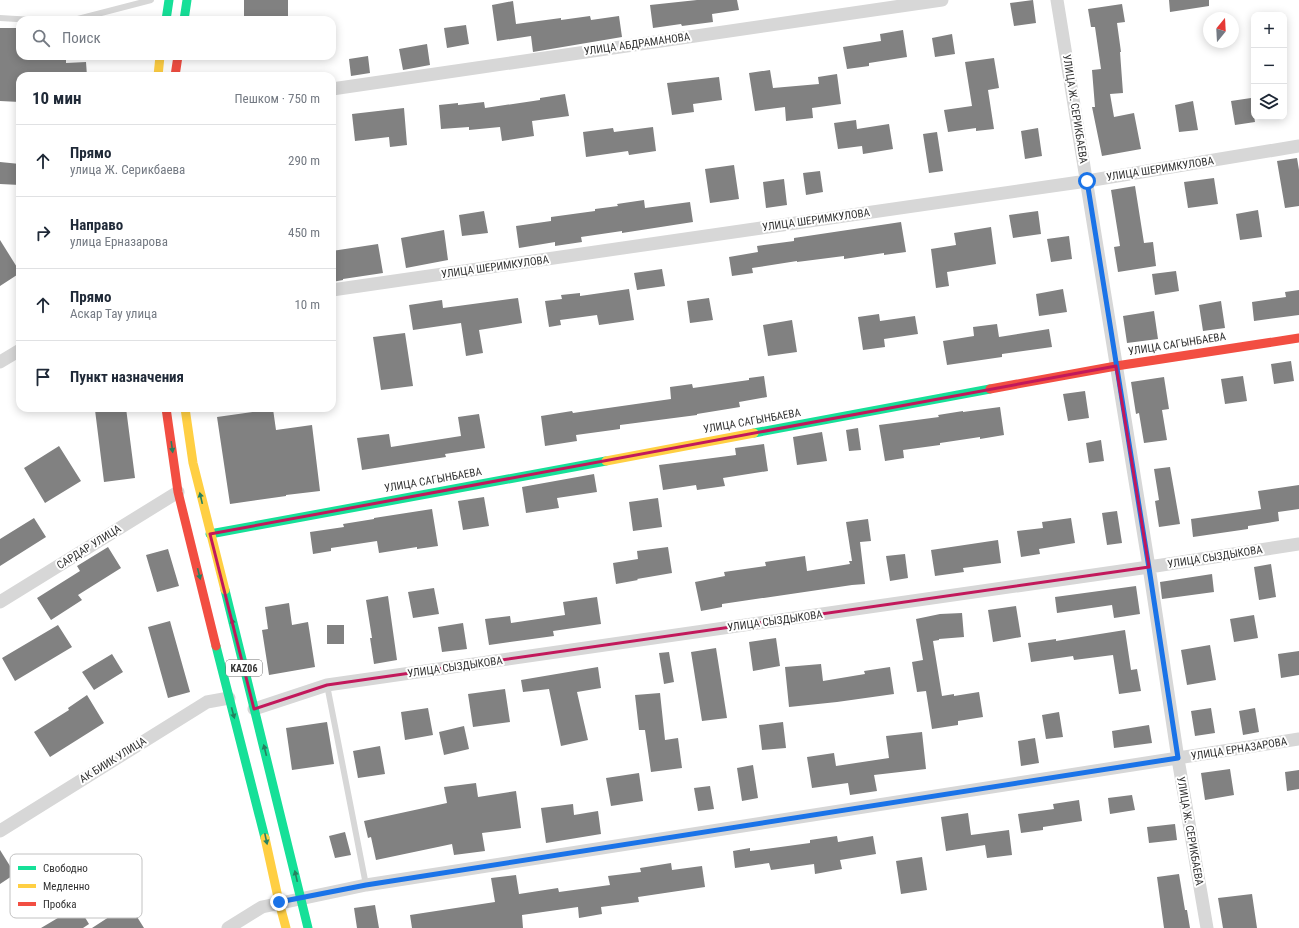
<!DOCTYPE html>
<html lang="ru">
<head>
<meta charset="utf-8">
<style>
  :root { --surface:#fff; --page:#f6f6f7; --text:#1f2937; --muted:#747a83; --line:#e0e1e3 }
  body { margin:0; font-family:"Roboto Condensed",sans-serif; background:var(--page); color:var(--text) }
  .controls { position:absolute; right:12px; top:12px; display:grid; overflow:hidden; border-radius:8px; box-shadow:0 2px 10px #0003 }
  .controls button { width:36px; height:36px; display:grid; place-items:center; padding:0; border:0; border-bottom:1px solid var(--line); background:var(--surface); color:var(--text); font:20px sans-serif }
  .compass { position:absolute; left:1203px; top:12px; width:36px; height:36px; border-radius:50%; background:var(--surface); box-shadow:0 2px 10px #0003; rotate:18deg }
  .stop { position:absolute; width:12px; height:12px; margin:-9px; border:3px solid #1a73e8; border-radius:50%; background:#fff }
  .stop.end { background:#1a73e8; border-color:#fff; box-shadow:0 1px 4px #0008 }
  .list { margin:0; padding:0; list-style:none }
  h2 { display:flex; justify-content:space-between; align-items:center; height:52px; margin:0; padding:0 16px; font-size:17px }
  h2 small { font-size:13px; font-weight:400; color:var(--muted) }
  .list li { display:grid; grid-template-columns:26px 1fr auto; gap:12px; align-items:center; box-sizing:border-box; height:72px; padding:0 16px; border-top:1px solid var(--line) }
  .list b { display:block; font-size:15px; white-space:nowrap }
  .list p { margin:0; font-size:13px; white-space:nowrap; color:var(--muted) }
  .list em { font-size:13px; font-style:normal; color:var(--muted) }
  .icon { flex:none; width:22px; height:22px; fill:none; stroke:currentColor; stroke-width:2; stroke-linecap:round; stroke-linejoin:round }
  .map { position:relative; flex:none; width:1299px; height:928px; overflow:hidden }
  .search { position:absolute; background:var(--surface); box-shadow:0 2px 10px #0003; left:16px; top:16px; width:320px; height:44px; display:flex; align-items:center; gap:10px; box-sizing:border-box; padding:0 14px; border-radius:12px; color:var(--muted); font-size:15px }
  .panel { position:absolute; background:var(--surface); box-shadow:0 2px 10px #0003; left:16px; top:72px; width:320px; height:340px; border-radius:12px }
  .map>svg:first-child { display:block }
  .building { fill:#818181 }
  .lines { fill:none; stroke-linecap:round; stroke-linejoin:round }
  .lane { stroke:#d7d7d7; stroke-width:6 }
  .street { stroke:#d7d7d7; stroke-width:13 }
  .fast { stroke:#16e098; stroke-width:9 }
  .slow { stroke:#ffcf43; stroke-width:9 }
  .jam { stroke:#f24e42; stroke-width:9 }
  .oneway { fill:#268160 }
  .route { stroke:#1a73e8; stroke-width:5 }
  .marked { fill:none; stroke:#c2185b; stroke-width:3; stroke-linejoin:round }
  .labels { text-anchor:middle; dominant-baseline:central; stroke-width:4; stroke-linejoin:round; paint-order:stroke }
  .shield { fill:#fff; stroke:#707070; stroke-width:1 }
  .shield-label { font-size:10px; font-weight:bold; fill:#333 }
  .street-label { font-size:11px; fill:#333; stroke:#fff }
  .key { fill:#fff; stroke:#c2c2c2; stroke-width:1 }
  .key-label { font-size:11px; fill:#333 }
</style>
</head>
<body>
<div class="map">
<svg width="1299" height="928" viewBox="0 0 1299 928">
  <rect width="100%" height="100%" fill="#fff"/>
  <path class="building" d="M244,0H288V20H244Z
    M697,0H737L739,10L712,14L713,22L682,26L681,24L653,28L650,5Z
    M1033,0L1036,23L1014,26L1010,3Z
    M1169,0H1209V6L1170,12Z
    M513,1L516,24L561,18V20L590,16L591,20L619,16L622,37L533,52L531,36L497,41L492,5Z
    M1122,4L1125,22L1117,23L1121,52H1120L1123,93L1110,94L1114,117L1134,113L1141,149L1102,156L1092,107H1095L1092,70L1101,69L1095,27H1091L1088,9Z
    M466,25L469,44L447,48L444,28Z
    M0,28H20V56H66V63L86,62L87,76H20V102L0,101Z
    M903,30L907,57L869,63V66L847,69L843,47L881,41L880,34Z
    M952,34L955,54L935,57L932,38Z
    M427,44L430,65L403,70L399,49Z
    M368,56L370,73L351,76L349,59Z
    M994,58L999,88L988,90L994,129L976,131V128L948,132L944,110L972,106L965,62Z
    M770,70L773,88L819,84L818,77L837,74L841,104L812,108L813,118L786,121L785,107L755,111L749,73Z
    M719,77L722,100L693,104L694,112L672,115L667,83Z
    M565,94L569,116L532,121L534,136L502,141L500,127L469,130V127L441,129L439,105L458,103V105L484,102L485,108L540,100V98Z
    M1251,98L1255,122L1235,125L1231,101Z
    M1193,101L1198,130L1179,132L1175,105Z
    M404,108L407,145L390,147L389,137L355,141L352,114Z
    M856,120L857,129L889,124L893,149L863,154L862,146L838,149L834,123Z
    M653,127L656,151L629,155L628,151L586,157L583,132L613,128L614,132Z
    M1038,128L1042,156L1025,159L1021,131Z
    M937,132L943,171L929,173L923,134Z
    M1297,158L1299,170V206L1285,208L1277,161Z
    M0,162L20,164V185L0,184Z
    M734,165L739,199L710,203L705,169Z
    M820,171L823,192L806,195L803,173Z
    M1214,178L1218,204L1188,208L1184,182Z
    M784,179L787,205L766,208L763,182Z
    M1135,186L1144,243L1153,242L1156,266L1118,272L1114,247L1120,246L1111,190Z
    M644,200L645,208L690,202L693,222L622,233V231L581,237L582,242L555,246V242L519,248L516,226L551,221V217L595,211V209L618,206L617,204Z
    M1258,210L1262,237L1240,240L1236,214Z
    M484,211L488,233L462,236L459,215Z
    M1038,211L1041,234L1013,238L1009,215Z
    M901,222L906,252L884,255V253L844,259V256L797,262V261L752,268L753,273L732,276L729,257L758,252L757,246L794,241V238Z
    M991,227L996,264L947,272L949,286L936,288L931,249L956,245L954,233Z
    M444,230L448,260L406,268L401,238Z
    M1069,236L1072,259L1051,262L1047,239Z
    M0,240L20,272V273L0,286Z
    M378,244L383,273L343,279V280L332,282V251Z
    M662,269L665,286L637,290L634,273Z
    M1176,271L1179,291L1155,295L1152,274Z
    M629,289L634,320L599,325L597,315L560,320L561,325L549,327L545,301L562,299L561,295L580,293V296Z
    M1063,289L1067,312L1039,316L1036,294Z
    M1299,290V315L1254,321L1252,302L1286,297L1285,292Z
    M518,298L522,323L479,330L483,353L466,356L461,323L413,330L409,305L442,300L443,308Z
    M709,298L713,320L690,323L687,301Z
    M1221,301L1225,328L1203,331L1199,305Z
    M1154,311L1158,339L1127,343L1123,316Z
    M879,314L880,321L915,316L918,334L884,339L885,347L863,350L858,317Z
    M792,320L797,352L768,356L763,325Z
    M997,324L999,337L1049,329L1052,347L1002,354V357L947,365L943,341L974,336L973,327Z
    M405,333L413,386L381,390L373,337Z
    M1291,361L1294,381L1274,384L1271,364Z
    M764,376L767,397L739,402L740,407L697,414V415L620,425V429L576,435L577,441L545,446L541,416L572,411L573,413L671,399L670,387L692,384L693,388L749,380V378Z
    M1243,376L1247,401L1225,404L1221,379Z
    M1164,377L1169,409L1162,410L1167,440L1144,443L1139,413L1136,414L1131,382Z
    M1085,391L1089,418L1068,421L1063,394Z
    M1000,407L1004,435L980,439V437L940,443V445L903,450L904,458L885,461L879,425L939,417L938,415L963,411V412Z
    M109,408H126L135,478L104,482L95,410Z
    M273,409L276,430L312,425L320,491L286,495V496L230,504L217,417Z
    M479,414L485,448L445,454L446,457L362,470L357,438L389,434L391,447L461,436L458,417Z
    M858,428L861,450L849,451L846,430Z
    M822,432L827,461L797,465L793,437Z
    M1101,440L1104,461L1089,463L1086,443Z
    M764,444L768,471L723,478L725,486L697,490L696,485L663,490L659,465L736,455L735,448Z
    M59,446L81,481L45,503L24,468Z
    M1170,467L1180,524L1159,527L1155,501L1159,500L1154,469Z
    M594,474L597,492L557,498L559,508L526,513L522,487Z
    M1299,485V509L1278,512L1279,521L1248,526V529L1193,537L1191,519L1261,509L1258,491Z
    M484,497L489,526L463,530L458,501Z
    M658,498L662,527L633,531L629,502Z
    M432,509L438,546L417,549V547L379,553L377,541L331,548V551L313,554L310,532L344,527L343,524L374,519V518Z
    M1117,511L1122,543L1107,545L1102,513Z
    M34,518L46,537L0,566V539Z
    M1071,518L1075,543L1039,549L1040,554L1021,557L1017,531L1043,528L1042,522Z
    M868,519L871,541L860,542L865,584L852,585L722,604V607L701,611L695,582L725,576L724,572L766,566L765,562L805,556L807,571L850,564L849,561H852L846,522Z
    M998,540L1001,563L963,568L964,572L935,576L931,550Z
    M108,547L121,568L78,595L82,600L51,620L37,598L80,571L77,566Z
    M668,547L672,573L637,579L638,580L616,584L613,563L638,559L637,551Z
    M168,549L179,586L157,592L146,555Z
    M905,554L908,578L890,581L886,556Z
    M1271,564L1276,597L1259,600L1254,567Z
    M1212,574L1214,592L1162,599L1160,582Z
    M1136,586L1140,614L1114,618L1112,605L1057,613L1055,597Z
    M434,588L439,614L413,618L408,592Z
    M388,596L397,660L374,664L370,638H372L366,600Z
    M597,597L601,624L553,631L554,636L489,645L485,619L510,616L511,623L565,615L563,602Z
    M289,603L292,625L308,622L315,667L269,675L262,630L268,629L265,607Z
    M1016,606L1021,637L993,642L988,610Z
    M962,613L964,637L939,639V640L933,641L942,696L954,694V696L979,692L983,717L958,721V725L932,729L926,691L917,692L912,662L923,660L916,619L940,614Z
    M1254,615L1258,638L1234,642L1230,619Z
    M170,621L190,692L168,698L148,627Z
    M463,623L467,649L442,652L438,627Z
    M58,625L72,647L15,681L2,658Z
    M327,625H344V644H327Z
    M1125,630L1131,670L1137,669L1141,691L1119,694L1113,655L1074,660L1073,656L1031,662L1028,643L1056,639V641Z
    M776,638L780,666L753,671L749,642Z
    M1210,645L1216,680L1187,685L1181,650Z
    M716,648L727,718L702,721L691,652Z
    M1299,651V675L1281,678L1278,654Z
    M669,652L674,682L664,684L659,653Z
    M112,654L123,672L94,690L82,672Z
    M821,664L823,681L865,674L864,671L890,667L894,694L837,702L789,707L785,667Z
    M598,667L601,688L577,692L588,740L561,746L549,689L523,692L521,680Z
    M505,689L510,722L473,727L468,694Z
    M660,693L665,740L678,738L682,768L651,772L645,730H639L635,695Z
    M87,695L104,723L50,757L34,732L69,710L68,708Z
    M428,708L433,735L405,740L401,712Z
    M1211,708L1215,733L1195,736L1191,711Z
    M1255,708L1259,732L1243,735L1239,711Z
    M1059,712L1063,737L1046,739L1042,715Z
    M327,722L334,764L292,770L286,728Z
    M783,722L786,748L762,750L759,725Z
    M1149,725L1152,743L1114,748L1112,731Z
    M464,726L469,749L444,755L439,732Z
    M922,732L926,769L874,775L877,791L850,795L848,783L812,788L807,757L834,753L836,766L889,758L886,736Z
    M1035,738L1039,763L1021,766L1018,741Z
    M380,746L385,774L358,778L353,751Z
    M753,765L758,798L742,801L737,768Z
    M1230,769L1234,795L1205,800L1201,773Z
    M1299,770V789L1287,791L1285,772Z
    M639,773L643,801L611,806L606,778Z
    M476,783L478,797L516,791L521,828L482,833L485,851L454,855L452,844L376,860L371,837L368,838L364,821L447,803L444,787Z
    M710,786L714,809L698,811L694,788Z
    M1132,795L1135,810L1110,814L1108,798Z
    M1079,800L1082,821L1043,827V830L1021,833L1018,814L1054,809L1053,804Z
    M573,804L574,815L598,811L601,834L546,843L541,808Z
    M968,813L971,835L1009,830L1012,855L987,858L985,845L946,851L941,817Z
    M1175,824L1177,840L1149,843L1147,827Z
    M345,832L351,855L335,858L329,836Z
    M837,836L838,842L873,836L876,854L840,860L842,869L815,874L814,864L771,870L769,863L735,868L733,851L750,848V851L810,843V840Z
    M0,850L15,874L0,884Z
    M922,857L927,890L901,894L896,861Z
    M671,863L672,870L702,866L705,887L638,897L639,902L601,907L602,914L579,918L578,907L522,915L523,928H412L410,915L495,902L491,878L516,875L519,894L558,888L559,892L610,885L608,876L641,872L640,868Z
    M1179,874L1185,910H1187L1190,928H1164L1157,877Z
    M1252,894L1257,928H1223L1218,898Z
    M129,904L144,928H92Z
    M375,905L379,928H357L354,908Z
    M78,906L89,924L83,928H41Z"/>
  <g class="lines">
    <path class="lane" d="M0,18L33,20
      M74,20L151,0
      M327,685L366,885"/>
    <path class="street" d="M1057,0L1149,567L1178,759L1207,928
      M332,89L942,0
      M332,290L1087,181L1299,146
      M0,362L20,350
      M0,602L178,492
      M254,709L327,685L1149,567L1299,544
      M0,831L207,702L229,698
      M228,928L262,907L366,885L1299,739"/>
    <path class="fast" d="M166,20L169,0
      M184,20L187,0
      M754,433L990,389
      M210,534L606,461
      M225,590L308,928
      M216,646L265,838"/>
    <path class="slow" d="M158,76L160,56
      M185,408L193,463L225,590
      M606,461L754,433
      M265,838L279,902L286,928"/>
    <path class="jam" d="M175,76L178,56
      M990,389L1116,366L1299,338
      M166,408L178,492L216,646"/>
  </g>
  <defs><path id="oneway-solid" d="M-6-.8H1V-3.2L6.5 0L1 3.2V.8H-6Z"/></defs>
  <g class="oneway">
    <use href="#oneway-solid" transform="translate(172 447) rotate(82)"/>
    <use href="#oneway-solid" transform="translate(201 498) rotate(-103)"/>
    <use href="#oneway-solid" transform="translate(199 574) rotate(76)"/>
    <use href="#oneway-solid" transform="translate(233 624) rotate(-104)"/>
    <use href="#oneway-solid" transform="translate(233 713) rotate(75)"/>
    <use href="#oneway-solid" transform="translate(265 750) rotate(-104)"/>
    <use href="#oneway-solid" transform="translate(266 839) rotate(78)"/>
    <use href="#oneway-solid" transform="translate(296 876) rotate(-103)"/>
  </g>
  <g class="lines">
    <path class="route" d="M279,902L366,885L1178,758L1149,568L1087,181"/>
  </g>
  <path class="marked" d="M1116,366L1149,567L327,685L254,709L210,534Z"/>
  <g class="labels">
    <rect class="shield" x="226" y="660" width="36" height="16" rx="3"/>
    <g class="shield-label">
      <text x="244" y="668">KАZ06</text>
    </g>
    <g class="street-label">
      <text transform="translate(637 44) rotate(-8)">УЛИЦА АБДРАМАНОВА</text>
      <text transform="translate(1075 109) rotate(81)">УЛИЦА Ж. СЕРИКБАЕВА</text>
      <text transform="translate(1160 169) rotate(-9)">УЛИЦА ШЕРИМКУЛОВА</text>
      <text transform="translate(816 220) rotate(-8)">УЛИЦА ШЕРИМКУЛОВА</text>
      <text transform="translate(495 267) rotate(-8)">УЛИЦА ШЕРИМКУЛОВА</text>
      <text transform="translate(1177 344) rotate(-9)">УЛИЦА САГЫНБАЕВА</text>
      <text transform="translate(752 421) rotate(-10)">УЛИЦА САГЫНБАЕВА</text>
      <text transform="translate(433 480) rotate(-10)">УЛИЦА САГЫНБАЕВА</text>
      <text transform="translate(89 547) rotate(-32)">САРДАР УЛИЦА</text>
      <text transform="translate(1215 557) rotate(-9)">УЛИЦА СЫЗДЫКОВА</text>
      <text transform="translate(775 621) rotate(-8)">УЛИЦА СЫЗДЫКОВА</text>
      <text transform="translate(455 667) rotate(-8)">УЛИЦА СЫЗДЫКОВА</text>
      <text transform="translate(1239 749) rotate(-9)">УЛИЦА ЕРНАЗАРОВА</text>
      <text transform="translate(113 760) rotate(-32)">АК БИИК УЛИЦА</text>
      <text transform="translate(1190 831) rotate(80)">УЛИЦА Ж. СЕРИКБАЕВА</text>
    </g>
  </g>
  <rect x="10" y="854" width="132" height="64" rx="6" class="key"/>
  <rect x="18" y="866" width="18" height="4" fill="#16e098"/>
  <rect x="18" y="884" width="18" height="4" fill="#ffcf43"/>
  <rect x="18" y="902" width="18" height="4" fill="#f24e42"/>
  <g class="key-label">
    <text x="43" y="872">Свободно</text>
    <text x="43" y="890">Медленно</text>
    <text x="43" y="908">Пробка</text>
  </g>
</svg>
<div class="controls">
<button>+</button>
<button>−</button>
<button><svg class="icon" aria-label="layers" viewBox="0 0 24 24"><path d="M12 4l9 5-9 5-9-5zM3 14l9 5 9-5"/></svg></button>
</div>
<svg class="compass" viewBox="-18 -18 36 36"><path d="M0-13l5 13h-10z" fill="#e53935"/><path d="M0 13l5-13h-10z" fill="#747a83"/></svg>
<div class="stop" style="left:1087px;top:181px"></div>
<div class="stop end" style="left:279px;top:902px"></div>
<div class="search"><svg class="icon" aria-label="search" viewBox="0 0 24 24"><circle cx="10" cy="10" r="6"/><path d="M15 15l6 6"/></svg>Поиск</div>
<section class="panel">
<h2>10 мин<small>Пешком · 750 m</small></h2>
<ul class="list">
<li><svg class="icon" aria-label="ahead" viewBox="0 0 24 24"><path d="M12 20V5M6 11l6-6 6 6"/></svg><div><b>Прямо</b><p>улица Ж. Серикбаева</p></div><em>290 m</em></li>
<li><svg class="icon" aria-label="right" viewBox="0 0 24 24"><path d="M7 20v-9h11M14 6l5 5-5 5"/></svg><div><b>Направо</b><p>улица Ерназарова</p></div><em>450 m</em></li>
<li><svg class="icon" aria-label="ahead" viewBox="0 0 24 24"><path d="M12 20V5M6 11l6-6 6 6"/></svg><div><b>Прямо</b><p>Аскар Тау улица</p></div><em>10 m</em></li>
<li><svg class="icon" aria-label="arrive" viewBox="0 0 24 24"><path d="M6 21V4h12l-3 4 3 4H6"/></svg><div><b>Пункт назначения</b></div></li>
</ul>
</section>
</div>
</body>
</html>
